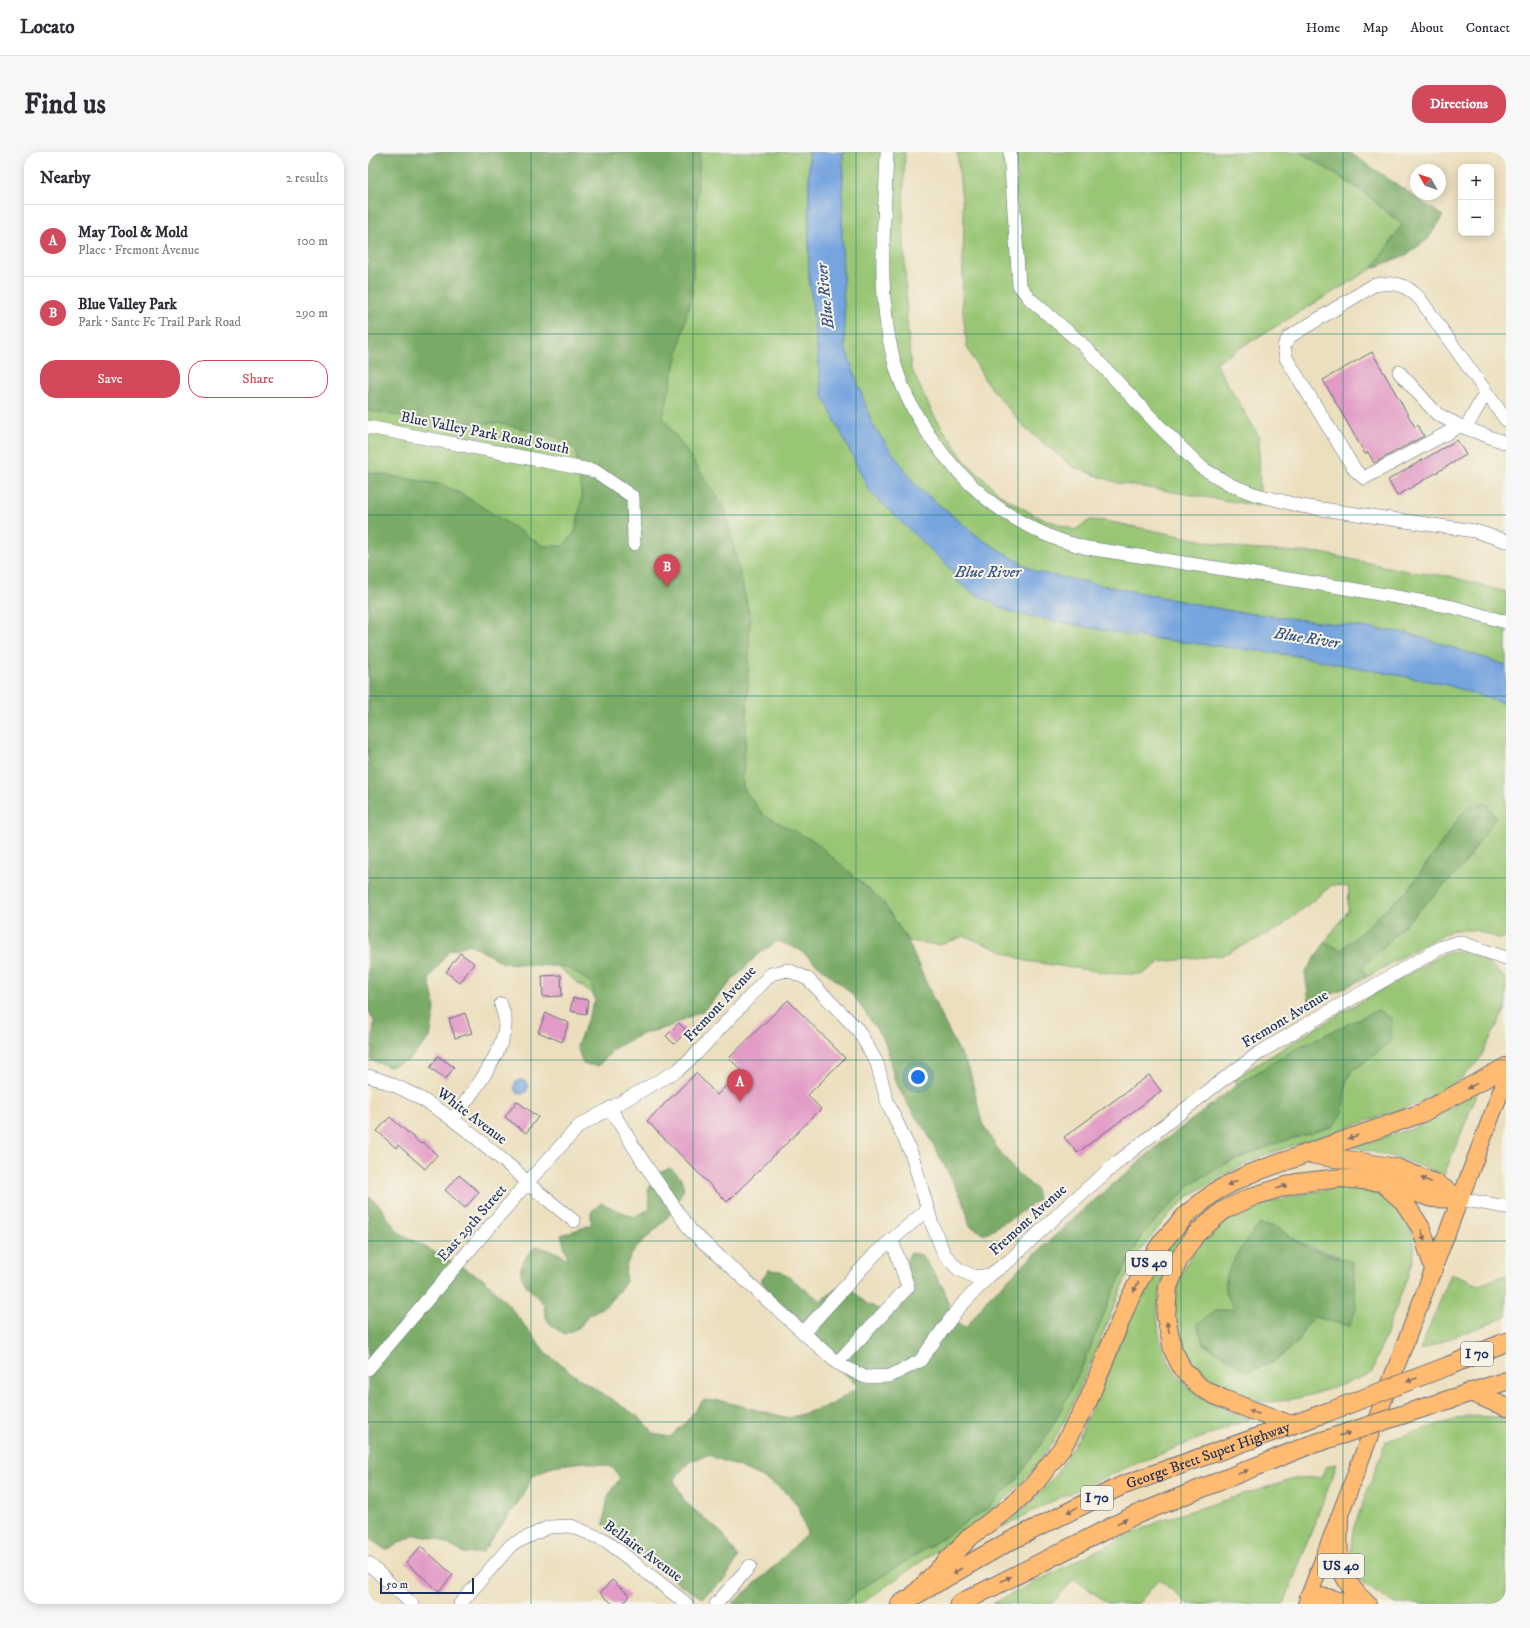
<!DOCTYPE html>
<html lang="en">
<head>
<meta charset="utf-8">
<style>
  :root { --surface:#fff; --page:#f7f7f7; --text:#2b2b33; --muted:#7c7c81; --line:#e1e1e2; --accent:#d1495b }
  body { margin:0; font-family:"IM FELL DW Pica",serif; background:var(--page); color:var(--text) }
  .controls { position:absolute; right:12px; top:12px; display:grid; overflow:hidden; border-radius:8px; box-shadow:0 2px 10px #0003 }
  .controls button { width:36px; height:36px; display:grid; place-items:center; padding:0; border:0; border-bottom:1px solid var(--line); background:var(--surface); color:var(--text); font:20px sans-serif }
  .compass { position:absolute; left:1042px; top:12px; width:36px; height:36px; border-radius:50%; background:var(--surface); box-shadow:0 2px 10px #0003; rotate:310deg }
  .scale { position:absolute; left:12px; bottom:10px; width:94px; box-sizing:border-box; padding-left:4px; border:2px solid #1b2f5e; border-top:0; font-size:11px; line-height:14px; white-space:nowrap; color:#1b2f5e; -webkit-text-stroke:3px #f7f3e8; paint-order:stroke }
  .you { position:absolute; left:550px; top:925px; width:14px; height:14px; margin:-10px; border:3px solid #fff; border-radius:50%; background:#1a73e8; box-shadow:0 0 0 6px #1a73e833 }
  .badge { display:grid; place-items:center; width:26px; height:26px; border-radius:50%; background:var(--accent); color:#fff; font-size:13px; font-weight:700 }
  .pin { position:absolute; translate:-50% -33px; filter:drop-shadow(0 1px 2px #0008) }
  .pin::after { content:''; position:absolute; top:21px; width:14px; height:12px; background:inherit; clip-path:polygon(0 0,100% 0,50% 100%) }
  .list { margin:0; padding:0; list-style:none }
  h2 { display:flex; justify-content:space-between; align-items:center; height:52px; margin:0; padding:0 16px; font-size:17px }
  h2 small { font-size:13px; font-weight:400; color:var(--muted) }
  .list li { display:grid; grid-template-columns:26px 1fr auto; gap:12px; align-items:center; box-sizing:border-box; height:72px; padding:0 16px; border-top:1px solid var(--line) }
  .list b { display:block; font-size:15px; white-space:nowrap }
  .list p { margin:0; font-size:13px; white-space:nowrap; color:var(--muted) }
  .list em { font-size:13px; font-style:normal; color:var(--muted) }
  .actions { display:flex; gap:8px; padding:12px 16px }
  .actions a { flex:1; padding:9px 0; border:1px solid var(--accent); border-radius:16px; text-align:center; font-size:14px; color:var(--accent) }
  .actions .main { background:var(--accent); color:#fff }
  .map { position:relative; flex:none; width:1138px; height:1452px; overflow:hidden; border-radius:16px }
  header { display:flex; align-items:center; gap:24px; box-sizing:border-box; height:56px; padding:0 20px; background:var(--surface); border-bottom:1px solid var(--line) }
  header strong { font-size:19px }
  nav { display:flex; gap:22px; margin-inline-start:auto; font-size:14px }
  .intro { display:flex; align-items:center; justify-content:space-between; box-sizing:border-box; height:96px; padding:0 24px }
  h1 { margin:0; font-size:28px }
  .button { padding:10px 18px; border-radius:16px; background:var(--accent); color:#fff; font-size:14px; font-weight:700 }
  main { display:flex; gap:24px; padding:0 24px }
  aside { flex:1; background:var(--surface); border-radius:16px; box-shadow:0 2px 10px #0003 }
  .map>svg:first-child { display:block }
  .green { fill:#99c674; stroke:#5a7a69; fill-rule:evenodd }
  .forest { fill:#7aab66; stroke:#4a6d62 }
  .water { fill:#76a4df; stroke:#486a9e }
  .building { fill:#e29bc6 }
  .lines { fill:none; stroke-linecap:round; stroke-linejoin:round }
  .minor-casing { stroke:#646d80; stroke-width:14 }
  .major-casing { stroke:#646d80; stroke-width:18 }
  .highway-casing { stroke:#646d80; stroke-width:20 }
  .minor { stroke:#fff; stroke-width:13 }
  .major { stroke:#ffbb71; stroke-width:16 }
  .highway { stroke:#ffbb71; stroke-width:18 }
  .highway-bridge-casing { stroke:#646d80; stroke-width:20; stroke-linecap:butt }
  .highway-bridge { stroke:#ffbb71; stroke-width:18 }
  .oneway { fill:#826e67 }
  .grid { fill:none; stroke:#0f766e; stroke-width:1; stroke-opacity:0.55 }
  .labels { text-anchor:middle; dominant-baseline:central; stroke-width:4; stroke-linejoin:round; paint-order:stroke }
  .shield { fill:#f7f3e8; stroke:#5d6a87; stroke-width:1 }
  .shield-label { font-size:14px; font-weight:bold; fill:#1b2f5e }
  .street-label { font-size:15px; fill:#1b2f5e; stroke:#f7f3e8 }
  .water-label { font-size:16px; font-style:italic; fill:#365285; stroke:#f7f3e8 }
</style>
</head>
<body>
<header>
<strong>Locato</strong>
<nav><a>Home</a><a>Map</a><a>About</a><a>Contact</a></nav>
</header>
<div class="intro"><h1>Find us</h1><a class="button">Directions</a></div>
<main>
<aside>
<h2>Nearby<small>2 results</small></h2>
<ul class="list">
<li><span class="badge">A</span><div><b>May Tool &amp; Mold</b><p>Place · Fremont Avenue</p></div><em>100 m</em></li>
<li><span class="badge">B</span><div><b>Blue Valley Park</b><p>Park · Sante Fe Trail Park Road</p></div><em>290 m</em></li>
</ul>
<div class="actions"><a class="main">Save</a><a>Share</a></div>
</aside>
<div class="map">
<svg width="1138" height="1452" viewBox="0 0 1138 1452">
  <rect width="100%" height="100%" fill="#f7f3e8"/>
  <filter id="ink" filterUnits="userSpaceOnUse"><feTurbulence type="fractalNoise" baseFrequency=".025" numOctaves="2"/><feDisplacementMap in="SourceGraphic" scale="8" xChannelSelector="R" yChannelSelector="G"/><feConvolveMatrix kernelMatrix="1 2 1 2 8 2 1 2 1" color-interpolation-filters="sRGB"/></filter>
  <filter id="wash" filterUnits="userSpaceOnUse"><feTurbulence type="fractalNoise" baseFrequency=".012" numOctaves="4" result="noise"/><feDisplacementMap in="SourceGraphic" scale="16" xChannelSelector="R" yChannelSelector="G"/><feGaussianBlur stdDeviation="0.9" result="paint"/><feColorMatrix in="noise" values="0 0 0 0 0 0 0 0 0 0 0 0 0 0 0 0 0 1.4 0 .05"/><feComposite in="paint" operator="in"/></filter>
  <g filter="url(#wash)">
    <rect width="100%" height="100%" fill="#ecdfbe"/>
    <path class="green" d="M0,0H441V124L454,242L568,400L585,419L588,429L644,461L766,484L924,503L1076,532L1138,552V785L1132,787L1107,778H1085L1051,795L999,825L994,816L1095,714L1127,666L1098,656L1041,737L973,799L957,790L980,759L981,735L964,733L910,777L855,803L792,810L775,822H747L658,809L597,784L572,793L540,789L514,749L446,689L274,882L125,763L0,784Z
      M475,0H537L535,58L539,170L543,216L565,262L597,309L634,344L668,364L707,378L722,368L738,369L876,397L953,401L1049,421L1081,424L1138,440V513L1039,481L862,459L668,420L613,387L549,335L505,274L477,195L474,92Z
      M589,0H932L996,40L1034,73L1005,116L847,211L891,284L892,354L750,331L705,315L657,276L618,230L599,195L594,152L596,68Z
      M1091,799C1110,802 1124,814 1138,827V856L1111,908L1096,924L1075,940L1056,950L897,1003L860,1021L821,1044L799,1065L768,1104L760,1121L724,1208L699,1264L685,1290L664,1319L643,1342L616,1365L493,1452H475L493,1437L712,1220L745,1140L774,1083L824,1031L857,1012L974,964L978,930L983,920L1022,891L1010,858L927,897L869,933L867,926L980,857L1075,802Z
      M1111,937L1076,1023C1046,1010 1016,1002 984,995L1046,976L1079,958Z
      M970,1036C979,1037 989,1036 998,1038C1031,1045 1052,1077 1045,1110L1003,1222C969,1234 923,1254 886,1249C879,1249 870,1244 863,1242C858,1240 851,1238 846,1235C799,1206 796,1144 825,1101C833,1090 843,1080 855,1071C859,1067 865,1065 871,1063C902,1047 936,1041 970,1036ZM907,1074C930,1091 942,1096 970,1104L982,1174L947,1165L937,1175L930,1190L907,1209L880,1220L860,1206L835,1192L830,1172L847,1159L866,1157L858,1140Z
      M840,1055L842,1060C831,1071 818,1082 809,1095C797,1112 792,1133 790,1153C786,1196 807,1232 846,1253C857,1259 871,1262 883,1266L755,1317L691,1346L632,1376L664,1349L689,1321L712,1283L772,1143L792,1104L828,1066Z
      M1083,1122L1111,1133L1138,1123V1165L1052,1198Z
      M1098,1264L1138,1265V1447L1123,1452H1028L1006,1439L995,1432L987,1421L984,1410L983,1395L985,1378L1018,1289Z
      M969,1312L916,1452H820L791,1427L770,1452H741L706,1427L684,1452H624L740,1393L794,1368L929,1326L953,1325L958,1315Z"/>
    <path class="forest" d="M0,0H332L324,141L295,265L356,354L382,465L379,566L375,635L395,663L446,689L514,749L540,789L572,862L602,920L614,971L627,993L649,1021L668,1037L670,1048L649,1063L617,1082L602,1074L596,1051L559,981L544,960L527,929L517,890L497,860L483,841L432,798L410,789L391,801L336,858L300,875L274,882L247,896L230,914L215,912L209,894L227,848L223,831L199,815L135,811L102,792L81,799L61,826L67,857L62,886L41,908L21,915L3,908L6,869L0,857V320L76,333L102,347L175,394H195L207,380L214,346L208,298L188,285L130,271L82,272L0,259Z
      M932,0H981L1075,64L1060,87L1038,103L1005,116L1034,73L996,40Z
      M1119,651L1127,666L1095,714L994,816L999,825L956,846L941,849L937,821L957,790L973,798L1041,737L1098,656Z
      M1010,858L1024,867L1022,891L983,920L978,930L974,964L964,975L906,992L857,1012L824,1031L774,1083L745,1140L712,1220L682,1279L649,1327L621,1355L567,1391L493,1437L475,1452H364L398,1422L439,1382C436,1374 433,1356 427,1350C409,1328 367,1313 340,1303L321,1310L306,1328L317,1350L356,1383L370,1406L357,1427L334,1446L310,1431L235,1372L240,1344L252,1326L244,1315L216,1310L185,1314L164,1325L156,1342L114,1401H96L70,1387L47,1383L18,1398L0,1386V1044L11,1053L30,1080L117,1128L139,1151L178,1201L208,1224L272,1266L286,1282L302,1285L317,1271L335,1248L354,1249L421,1266L463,1253L490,1235L415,1158L393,1129L400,1118L413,1119L453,1149L469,1136H482L498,1151L517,1160L531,1151L534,1120L542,1101L554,1103L576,1137L586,1171L599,1175L619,1147L708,1064L792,992L869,933L927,897Z
      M302,1016L313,1026L316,1036C312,1045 307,1055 301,1063C285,1085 252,1099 258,1130L239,1153L220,1163L212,1175L197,1182C182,1174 176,1169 176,1152C154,1131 141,1118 168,1094L190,1101L200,1107L193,1083L223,1073V1060L233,1051L266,1065L282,1057L280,1038L289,1022Z
      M891,1073L907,1074L926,1088L943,1097L985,1110L988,1157L982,1174L947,1165L937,1175L930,1190L907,1209L880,1220L860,1206L835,1191L829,1172L847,1159L866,1157C864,1152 859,1145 858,1139C854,1118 878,1089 891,1073Z"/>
    <path class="water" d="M441,0H475L474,92L477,195L505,274L549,335L613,387L668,420L862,459L1039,481L1138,513V552L1076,532L924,503L766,484L644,461L607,442L588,429L585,419L502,340L454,242L441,124Z
      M146 935a7 7 0 1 1 14 0a7 7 0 1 1-14 0Z"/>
    <g id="blocks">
      <path class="building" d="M1004,200L1047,275L1050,273L1056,284L1006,311L1000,300L997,302L955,228Z
        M1089,288L1098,303L1029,344L1020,328Z
        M92,801L106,811L92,831L78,820Z
        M193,823L194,844L175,845L174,824Z
        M205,846L220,848L218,862L202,859Z
        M420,848L477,906L440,943L453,957L359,1050L279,969L328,921L349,943L373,918L361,906Z
        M97,861L104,881L87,886L81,867Z
        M178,861L201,871L194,890L170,880Z
        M311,871L319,879L306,892L298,884Z
        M70,904L86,915L78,927L62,916Z
        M781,923L793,939L709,1001L696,985Z
        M149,949L170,965L158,981L137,965Z
        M22,965L53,992L55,990L69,1003L57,1017L30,993L28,996L9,979Z
        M91,1023L111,1040L97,1056L77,1038Z
        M53,1394L85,1423L71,1439L38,1411Z
        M244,1428L262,1444L254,1452H245L232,1441Z"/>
    </g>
  </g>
  <g filter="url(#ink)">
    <use href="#blocks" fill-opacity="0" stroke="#646d80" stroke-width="1"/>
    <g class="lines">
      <defs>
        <path id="minor" d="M519,0C517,68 508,139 525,205C538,259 577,312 619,347C636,361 659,374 679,383C691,389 706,392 719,396L972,435L1085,455L1138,470
          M642,0L651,133L662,147L713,191L791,274L834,316L863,333L886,342L933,354L1107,379L1138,389
          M1031,220L1069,262L1092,274L1138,291
          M1092,274L996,326L987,318L918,206L916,194L921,185L1006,133C1027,130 1037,131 1052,147L1138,268
          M0,275L227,319L265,345L266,392
          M1098,276L1118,240
          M0,924C60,941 105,983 151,1022L159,1031L206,1069
          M242,956L274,1008L323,1079L469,1211L497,1225L522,1224L552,1209L589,1158L622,1123
          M85,967C102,944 140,897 137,867C136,862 134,857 133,852
          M1092,1047L1138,1055
          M435,1181L508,1101L560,1057
          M469,1211L540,1135L524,1088
          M0,1217L159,1031L211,974L310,918L329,901L403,822L420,818L440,827L490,878L509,911L519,949L544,1003L564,1072L576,1102L590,1117L607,1125L622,1123L641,1109L698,1055L751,1009L853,929L891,901L934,875L1074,795L1091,790L1138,806
          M0,1411L44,1452
          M92,1452L143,1393L181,1375L203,1374L237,1388L319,1452
          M348,1452L382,1414"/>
        <path id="major" d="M938,1452L1138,926"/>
        <g id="highway">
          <path d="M942,1002L1029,1016L1069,1032L1091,1047"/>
          <path d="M1018,1034L1036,1050L1053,1076L1066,1117"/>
          <path d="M1080,1214L1138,1190"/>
          <path d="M1102,1240L1138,1255"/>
          <path d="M1058,1255L1138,1229"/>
          <path d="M923,1273L855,1247L833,1236L815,1218L805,1198L798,1165L800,1135L810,1109L828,1082L856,1058L886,1044L928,1031L973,1026L1015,1030L1064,1046L1092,1047"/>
          <path d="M971,1367C971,1380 969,1398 972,1411C975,1426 987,1442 999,1452"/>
          <path d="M546,1443L603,1384L642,1355L667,1331L694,1296L720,1249L760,1150L778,1115L794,1090L820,1061L848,1039L881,1022L1054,961L1138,915"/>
          <path d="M941,1444L959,1446L983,1452"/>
          <path id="s1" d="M532,1452L638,1391L753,1334L960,1260"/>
          <path d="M591,1452L765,1364L939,1294"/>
        </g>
      </defs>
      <use href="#minor" class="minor-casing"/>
      <use href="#major" class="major-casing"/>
      <use href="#highway" class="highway-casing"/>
      <use href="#minor" class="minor"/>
      <use href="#major" class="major"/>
      <use href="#highway" class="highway"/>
      <defs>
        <path id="highway-bridge" d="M960,1260L1080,1214
          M939,1294L1058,1255"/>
      </defs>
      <use href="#highway-bridge" class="highway-bridge-casing"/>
      <use href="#highway-bridge" class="highway-bridge"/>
    </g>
    <defs><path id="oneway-solid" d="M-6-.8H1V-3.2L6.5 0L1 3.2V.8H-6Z"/></defs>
    <g class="oneway">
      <use href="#oneway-solid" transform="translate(1104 934) rotate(151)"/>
      <use href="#oneway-solid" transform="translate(985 985) rotate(161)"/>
      <use href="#oneway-solid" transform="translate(1058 1028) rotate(-158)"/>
      <use href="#oneway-solid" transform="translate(864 1031) rotate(153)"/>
      <use href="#oneway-solid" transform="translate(914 1035) rotate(-17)"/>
      <use href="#oneway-solid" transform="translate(1055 1083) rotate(73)"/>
      <use href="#oneway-solid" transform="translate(768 1135) rotate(117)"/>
      <use href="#oneway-solid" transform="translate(800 1175) rotate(-103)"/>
      <use href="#oneway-solid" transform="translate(1044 1228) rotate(159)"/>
      <use href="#oneway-solid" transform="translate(886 1260) rotate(-159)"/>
      <use href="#oneway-solid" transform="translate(977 1282) rotate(-18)"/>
      <use href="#oneway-solid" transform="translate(875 1320) rotate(-22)"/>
      <use href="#oneway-solid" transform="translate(704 1358) rotate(154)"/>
      <use href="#oneway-solid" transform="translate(754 1369) rotate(-27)"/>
      <use href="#oneway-solid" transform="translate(589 1419) rotate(150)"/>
      <use href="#oneway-solid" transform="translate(638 1427) rotate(-27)"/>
    </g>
  </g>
  <path class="grid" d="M163,0V1452M325,0V1452M488,0V1452M650,0V1452M813,0V1452M975,0V1452M0,182H1138M0,363H1138M0,544H1138M0,726H1138M0,908H1138M0,1089H1138M0,1270H1138"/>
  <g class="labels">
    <g class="shield">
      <rect x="758" y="1099" width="46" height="24" rx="3"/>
      <rect x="1093" y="1190" width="32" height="24" rx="3"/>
      <rect x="713" y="1334" width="32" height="24" rx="3"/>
      <rect x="950" y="1402" width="46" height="24" rx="3"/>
    </g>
    <g class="shield-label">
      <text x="781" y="1111">US 40</text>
      <text x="1109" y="1202">I 70</text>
      <text x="729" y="1346">I 70</text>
      <text x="973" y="1414">US 40</text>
    </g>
    <g class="street-label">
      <text transform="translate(117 281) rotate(11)">Blue Valley Park Road South</text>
      <text transform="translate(352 852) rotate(-47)">Fremont Avenue</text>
      <text transform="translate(917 867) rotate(-31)">Fremont Avenue</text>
      <text transform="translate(104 964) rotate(37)">White Avenue</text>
      <text transform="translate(660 1068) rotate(-42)">Fremont Avenue</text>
      <text transform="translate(104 1071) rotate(-49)">East 29th Street</text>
      <text stroke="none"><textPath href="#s1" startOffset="343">George Brett Super Highway</textPath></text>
      <text transform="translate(275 1399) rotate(36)">Bellaire Avenue</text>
    </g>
    <g class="water-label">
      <text transform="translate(457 144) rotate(-96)">Blue River</text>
      <text x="620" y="420">Blue River</text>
      <text transform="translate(939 486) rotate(9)">Blue River</text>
    </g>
  </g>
</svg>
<div class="controls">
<button>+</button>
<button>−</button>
</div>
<svg class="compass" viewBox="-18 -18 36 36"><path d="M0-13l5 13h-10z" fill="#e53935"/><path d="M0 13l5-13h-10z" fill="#7c7c81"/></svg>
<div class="scale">50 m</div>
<div class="you"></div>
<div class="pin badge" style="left:372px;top:950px">A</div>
<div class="pin badge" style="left:299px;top:435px">B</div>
</div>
</main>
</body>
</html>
